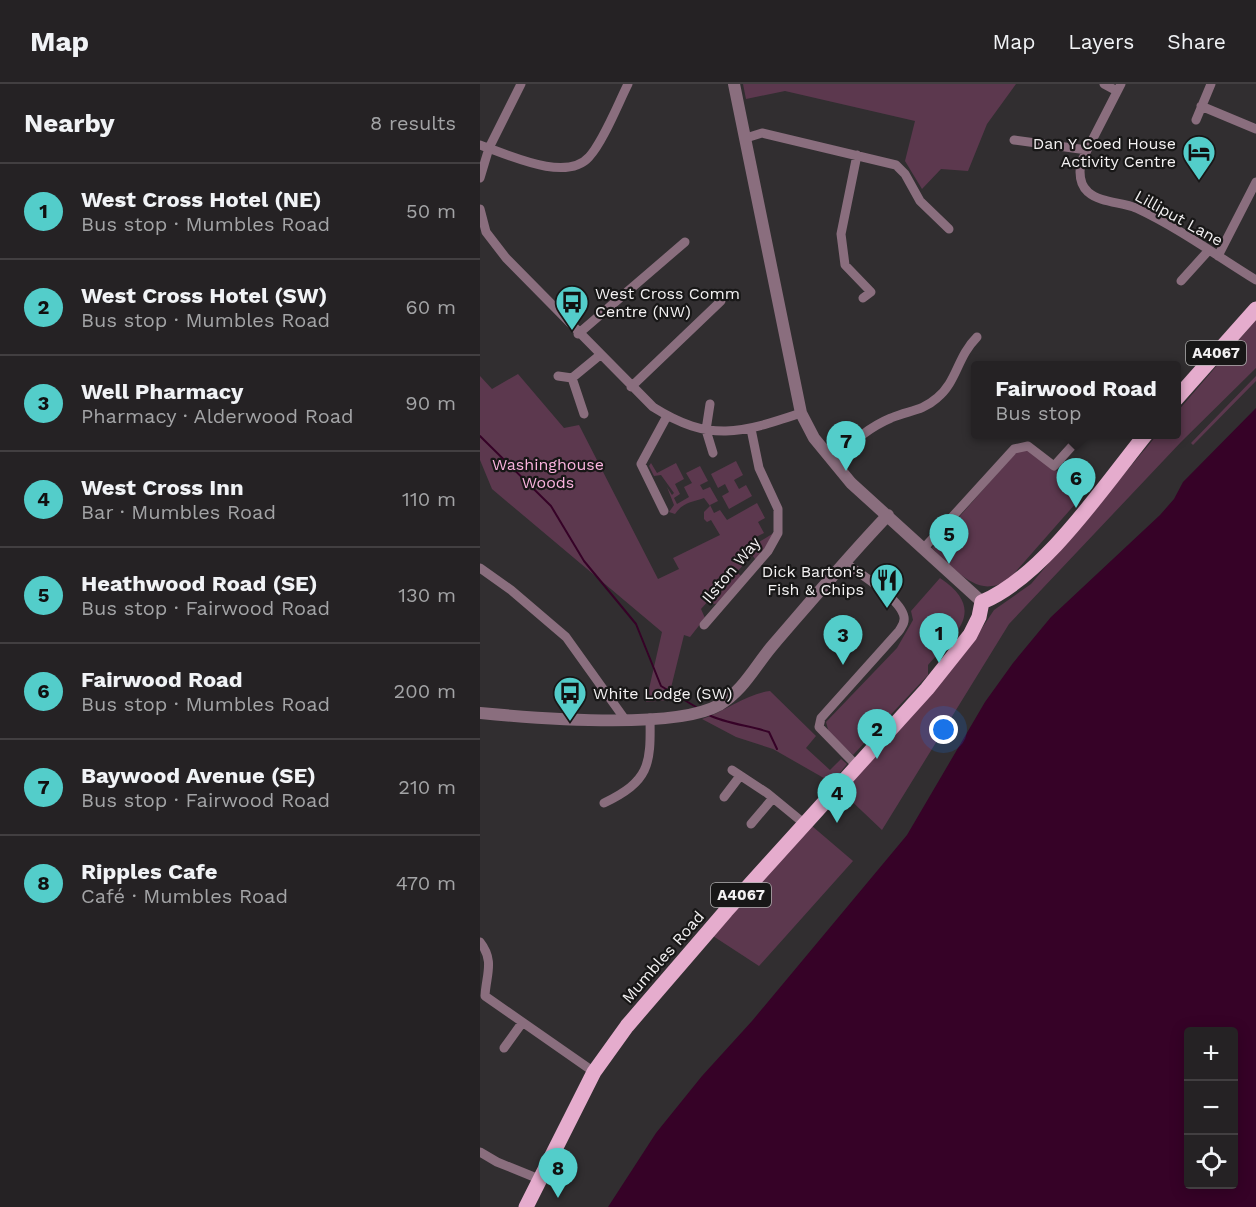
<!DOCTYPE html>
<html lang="en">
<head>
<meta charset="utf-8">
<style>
  :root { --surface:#252224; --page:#312f31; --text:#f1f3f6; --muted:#a3a4a6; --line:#423f41; --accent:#53cdca }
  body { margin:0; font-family:"Work Sans",sans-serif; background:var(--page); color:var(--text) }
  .controls { position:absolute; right:18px; bottom:18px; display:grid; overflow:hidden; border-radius:6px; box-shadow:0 3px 15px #0003 }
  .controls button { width:54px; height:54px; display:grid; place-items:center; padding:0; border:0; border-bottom:2px solid var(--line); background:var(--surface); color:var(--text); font:30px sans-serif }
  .you { position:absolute; left:464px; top:646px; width:21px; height:21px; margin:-15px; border:4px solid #fff; border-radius:50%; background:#1a73e8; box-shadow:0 0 0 9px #1a73e833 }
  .badge { display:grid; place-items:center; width:39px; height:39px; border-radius:50%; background:var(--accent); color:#111; font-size:20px; font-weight:700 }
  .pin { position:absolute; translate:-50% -50px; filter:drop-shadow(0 2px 3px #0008) }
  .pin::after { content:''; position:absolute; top:32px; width:21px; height:18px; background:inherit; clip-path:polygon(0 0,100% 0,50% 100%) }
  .popup { position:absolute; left:491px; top:277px; width:210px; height:78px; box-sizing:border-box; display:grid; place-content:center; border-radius:6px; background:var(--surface); filter:drop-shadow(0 2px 4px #0005); font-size:20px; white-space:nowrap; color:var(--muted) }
  .popup b { font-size:22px; color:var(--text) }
  .popup::after { content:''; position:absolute; left:50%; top:100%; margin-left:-12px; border:12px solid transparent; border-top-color:var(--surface) }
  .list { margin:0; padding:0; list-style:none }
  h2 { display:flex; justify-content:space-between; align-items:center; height:78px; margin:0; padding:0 24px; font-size:26px }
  h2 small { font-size:20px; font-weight:400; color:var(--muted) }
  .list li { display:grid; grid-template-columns:39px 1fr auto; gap:18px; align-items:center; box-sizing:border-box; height:96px; padding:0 24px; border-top:2px solid var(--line) }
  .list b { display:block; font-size:22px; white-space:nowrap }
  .list p { margin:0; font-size:20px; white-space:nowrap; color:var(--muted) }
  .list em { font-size:20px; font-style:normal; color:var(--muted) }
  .icon { flex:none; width:33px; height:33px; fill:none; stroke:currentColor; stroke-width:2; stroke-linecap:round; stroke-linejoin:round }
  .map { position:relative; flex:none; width:776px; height:1123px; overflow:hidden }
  header { display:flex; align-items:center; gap:36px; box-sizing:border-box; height:84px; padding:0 30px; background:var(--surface); border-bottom:2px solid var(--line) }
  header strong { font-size:28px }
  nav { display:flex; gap:33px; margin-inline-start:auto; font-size:21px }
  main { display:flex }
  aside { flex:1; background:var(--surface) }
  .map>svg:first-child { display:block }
  .green { fill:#5c384e }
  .water { fill:#360227; fill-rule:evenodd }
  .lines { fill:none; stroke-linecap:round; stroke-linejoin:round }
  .stream { stroke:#360227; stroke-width:2 }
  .minor { stroke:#8a6e7e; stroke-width:9 }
  .tertiary { stroke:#8a6e7e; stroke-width:12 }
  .primary { stroke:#e5accd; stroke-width:15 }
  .labels { text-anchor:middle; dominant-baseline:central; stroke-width:4.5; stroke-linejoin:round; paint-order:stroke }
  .shield { fill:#181717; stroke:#b1b0b0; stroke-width:1.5 }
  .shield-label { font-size:15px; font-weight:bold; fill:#f3f1f2 }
  .poi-label { font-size:16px; fill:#f3f1f2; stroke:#181717; text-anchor:end }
  .street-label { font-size:16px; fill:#f3f1f2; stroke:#181717 }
  .park-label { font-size:16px; fill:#fab3de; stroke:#181717 }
</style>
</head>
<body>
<header>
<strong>Map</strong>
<nav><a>Map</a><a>Layers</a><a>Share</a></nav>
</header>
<main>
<aside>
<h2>Nearby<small>8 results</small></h2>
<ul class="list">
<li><span class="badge">1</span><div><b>West Cross Hotel (NE)</b><p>Bus stop · Mumbles Road</p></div><em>50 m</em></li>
<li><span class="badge">2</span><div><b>West Cross Hotel (SW)</b><p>Bus stop · Mumbles Road</p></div><em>60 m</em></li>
<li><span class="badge">3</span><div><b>Well Pharmacy</b><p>Pharmacy · Alderwood Road</p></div><em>90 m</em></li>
<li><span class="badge">4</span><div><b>West Cross Inn</b><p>Bar · Mumbles Road</p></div><em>110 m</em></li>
<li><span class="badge">5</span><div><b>Heathwood Road (SE)</b><p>Bus stop · Fairwood Road</p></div><em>130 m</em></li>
<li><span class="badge">6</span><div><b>Fairwood Road</b><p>Bus stop · Mumbles Road</p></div><em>200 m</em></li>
<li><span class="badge">7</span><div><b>Baywood Avenue (SE)</b><p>Bus stop · Fairwood Road</p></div><em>210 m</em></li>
<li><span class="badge">8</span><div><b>Ripples Cafe</b><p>Café · Mumbles Road</p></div><em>470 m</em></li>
</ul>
</aside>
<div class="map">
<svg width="776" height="1123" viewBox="0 0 776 1123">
  <rect width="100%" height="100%" fill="#312e30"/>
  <path class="green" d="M263,0H536L507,40L488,87L461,85L442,105L425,77L435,37L305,7L266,15Z
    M776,236V284L701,358L529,540L402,746L363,709L494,556L514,526L551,500L677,351L696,350L697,328Z
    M38,290L84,344L99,341L178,495L199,485L193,474L240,451L231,436L227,438L224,435V428L230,422L224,414C213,418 203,418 195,430L189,428L194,421L187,403L192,411L194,409L181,391L174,392L169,382L171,379L177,389L196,379L204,395L195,400L200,410L194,414L197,420L209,413L204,403L212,399L206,389L220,382L228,397L220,401L223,406L230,403L238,417L230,421L234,429L240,426L247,436L277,419L285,434L278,438L284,449L276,453L279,458L297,447L279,475H275L272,471L257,488L262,493L240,519L234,520L229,516L221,525L225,534L210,553L204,551L188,616L166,618L182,548L12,405L0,376V292L12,305Z
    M776,292V297L713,361L711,359Z
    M551,365L604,410L530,494C525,497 518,502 512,502C490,506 467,477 452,464L536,368Z
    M256,377L263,391L254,396L259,405L266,401L272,412L249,425L242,412L249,408L245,400L238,404L231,390Z
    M460,494C509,527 474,551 448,581V591L373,671L349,649L346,638L417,564L433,536L431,527Z
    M290,607L336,652L326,664L350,686L361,675L367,680L354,696L349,697L293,665L256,653L222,635C244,628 268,609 290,607Z
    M332,742L373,777L279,882L233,852Z"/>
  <path class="water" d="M776,324V1123H128L176,1049L222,992L272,937L427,751L505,618L533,579L571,533L680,431L694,415L703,398ZM708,948H754V1100H708Z"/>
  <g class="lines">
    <path class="stream" d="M0,352L71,422L104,477L156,540L181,602L216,623
      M229,631C244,639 271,642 289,648L297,665"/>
    <path class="minor" d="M624,0L637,7
      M641,0L601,78C599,89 600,101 608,108C620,119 642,118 656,124C699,144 737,172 776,196
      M721,22L776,45
      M716,36L731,0
      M266,54L282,49L416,81L425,90L440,117L469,145
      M534,56L607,66
      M0,61C27,70 86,99 109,73C123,58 138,20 148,0
      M377,71L361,150L365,181L391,208L383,214
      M0,94L9,64L41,0
      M0,125L6,148L26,174L173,323C230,359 261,349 321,329
      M738,172L776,98
      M701,197L729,166
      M98,250L205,158
      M78,292L92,294
      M151,303L241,217
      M230,320L226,346L233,369
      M104,330L92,294L120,271
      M352,377C371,360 387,344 411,334C429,326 441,328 457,314C477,298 477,273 497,253
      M184,427L161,380L187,332
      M443,465L534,365L548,362L574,382L602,351
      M364,478C379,489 421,515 424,533C425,539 422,542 419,547L341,634L339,643L377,682
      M0,484L31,506L86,553L144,634
      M224,541L288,467L298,449V425L279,384L271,345
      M252,686L287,709L326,741
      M244,713L260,692
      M124,719C169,697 171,682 170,634
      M271,740L293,714
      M0,858C15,877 6,891 5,912L114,988
      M24,964L42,939
      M0,1068L17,1078L59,1095"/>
    <path class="tertiary" d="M254,0L321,329L334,354L371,399L502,518
      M0,629C53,634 194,646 239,621C264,606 275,582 293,561C331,517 368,473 408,431"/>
    <path class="primary" d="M696,315L776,225
      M46,1123L114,988L147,942L246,827L447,605L490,551L499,533L502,518C563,493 624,402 666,350"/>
  </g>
  <defs>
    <symbol id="hotel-pin" viewBox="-11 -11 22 30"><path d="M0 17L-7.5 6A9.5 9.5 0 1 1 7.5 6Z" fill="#53cdca" stroke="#181717"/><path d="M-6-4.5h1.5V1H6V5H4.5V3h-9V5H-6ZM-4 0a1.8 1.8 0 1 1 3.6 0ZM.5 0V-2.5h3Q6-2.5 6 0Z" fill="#111"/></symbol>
    <symbol id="bus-pin" viewBox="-11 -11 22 30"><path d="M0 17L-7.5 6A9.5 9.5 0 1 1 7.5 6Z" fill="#53cdca" stroke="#181717"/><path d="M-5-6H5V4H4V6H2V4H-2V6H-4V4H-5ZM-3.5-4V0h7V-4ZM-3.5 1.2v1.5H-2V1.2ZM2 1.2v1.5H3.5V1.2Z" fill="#111"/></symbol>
    <symbol id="restaurant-pin" viewBox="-11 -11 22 30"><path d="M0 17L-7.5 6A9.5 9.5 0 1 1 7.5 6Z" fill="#53cdca" stroke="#181717"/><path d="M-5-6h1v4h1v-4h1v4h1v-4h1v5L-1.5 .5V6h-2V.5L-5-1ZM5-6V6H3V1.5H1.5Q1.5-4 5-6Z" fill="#111"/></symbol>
  </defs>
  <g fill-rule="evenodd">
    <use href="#hotel-pin" x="700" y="49" width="38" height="52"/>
    <use href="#bus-pin" x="73" y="199" width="38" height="52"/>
    <use href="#restaurant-pin" x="388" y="477" width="38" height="52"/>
    <use href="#bus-pin" x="71" y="590" width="38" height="52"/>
  </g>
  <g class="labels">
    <g class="shield">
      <rect x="706" y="257" width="60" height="24" rx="4.5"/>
      <rect x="231" y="799" width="60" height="24" rx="4.5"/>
    </g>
    <g class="shield-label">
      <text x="736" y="269">A4067</text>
      <text x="261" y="811">A4067</text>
    </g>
    <g class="poi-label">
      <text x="696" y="59">Dan Y Coed House<tspan x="696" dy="18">Activity Centre</tspan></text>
      <text x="115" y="209" text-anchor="start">West Cross Comm<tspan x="115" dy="18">Centre (NW)</tspan></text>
      <text x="384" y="487">Dick Barton's<tspan x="384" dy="18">Fish &amp; Chips</tspan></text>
      <text x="113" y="609" text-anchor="start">White Lodge (SW)</text>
    </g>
    <g class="street-label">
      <text transform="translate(699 134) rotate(29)">Lilliput Lane</text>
      <text transform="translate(251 486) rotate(-50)">Ilston Way</text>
      <text transform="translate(183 873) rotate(-49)">Mumbles Road</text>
    </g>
    <g class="park-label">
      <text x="68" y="380">Washinghouse<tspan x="68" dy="18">Woods</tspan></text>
    </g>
  </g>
</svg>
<div class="controls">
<button>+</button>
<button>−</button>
<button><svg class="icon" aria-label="locate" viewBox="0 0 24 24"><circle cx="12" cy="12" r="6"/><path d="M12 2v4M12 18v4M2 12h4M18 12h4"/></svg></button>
</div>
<div class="you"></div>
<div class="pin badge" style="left:459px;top:579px">1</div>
<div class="pin badge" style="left:397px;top:675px">2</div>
<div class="pin badge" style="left:363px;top:581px">3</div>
<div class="pin badge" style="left:357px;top:739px">4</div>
<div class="pin badge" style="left:469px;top:480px">5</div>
<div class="pin badge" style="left:596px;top:424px">6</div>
<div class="popup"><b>Fairwood Road</b>Bus stop</div>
<div class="pin badge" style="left:366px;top:387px">7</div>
<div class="pin badge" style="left:78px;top:1114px">8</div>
</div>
</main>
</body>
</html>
